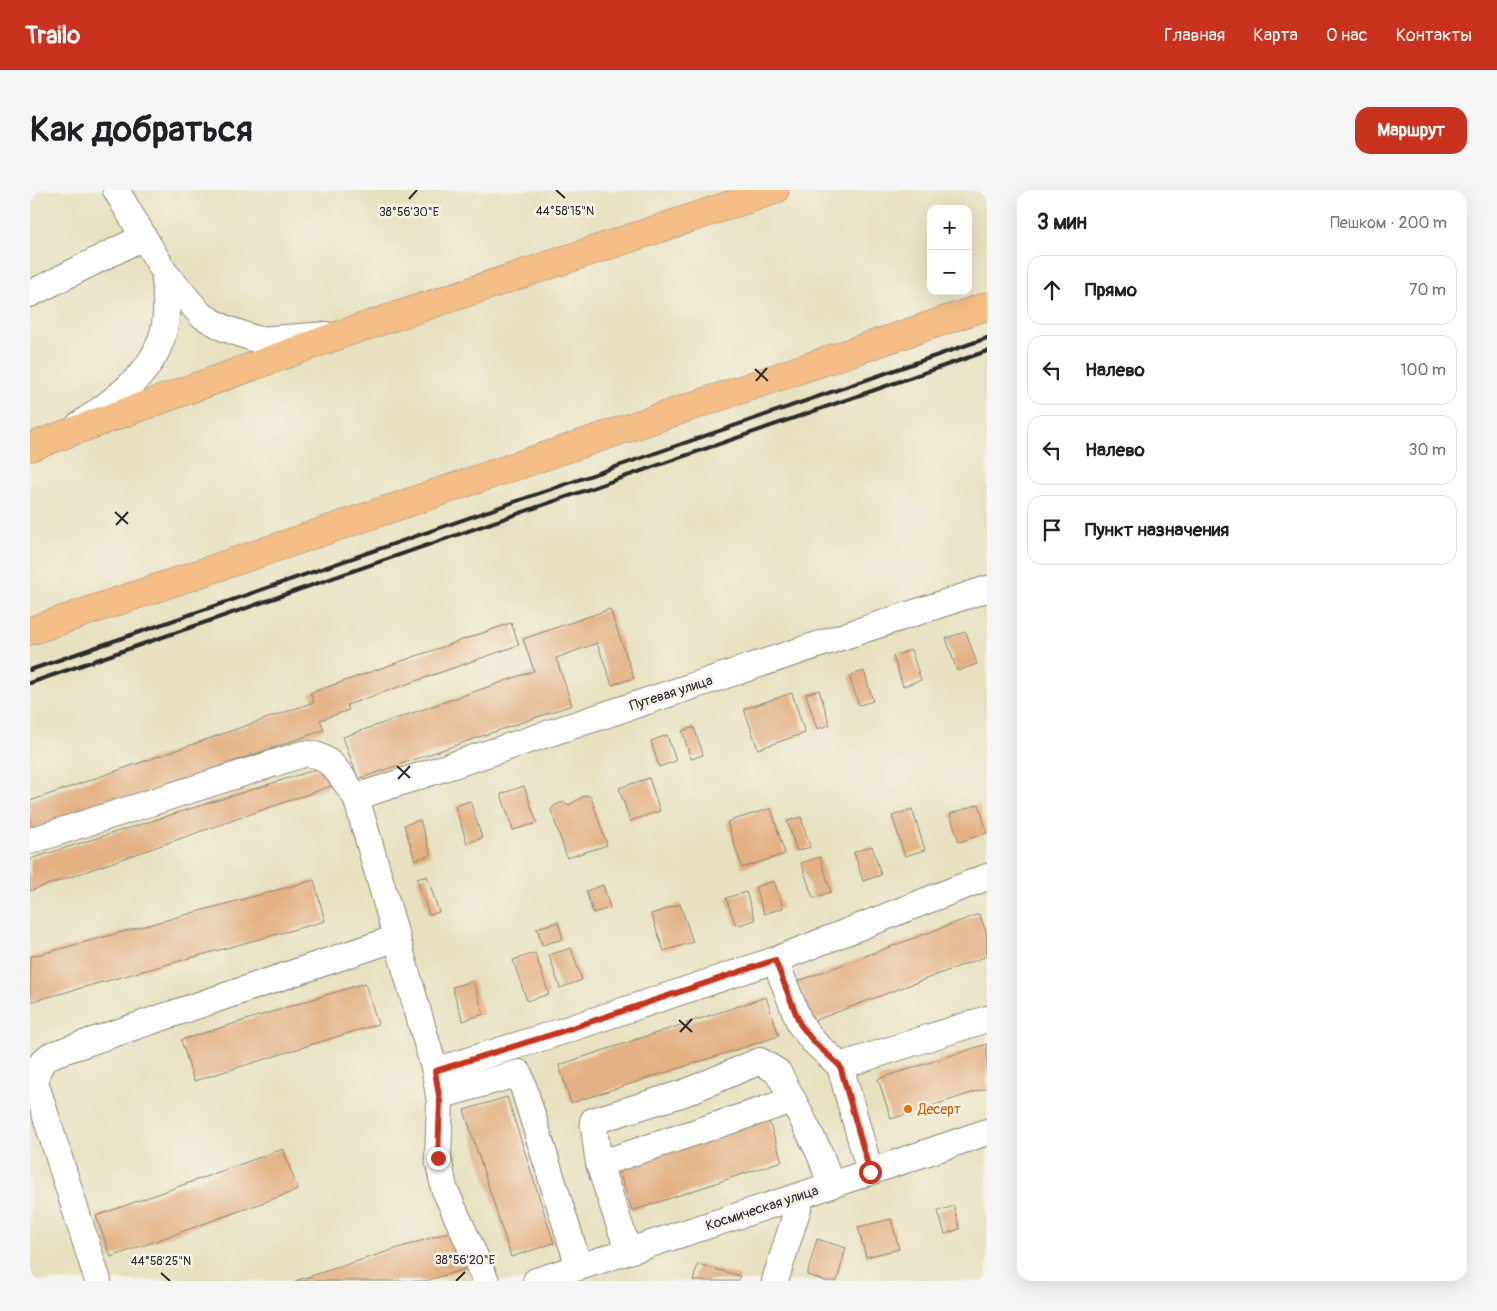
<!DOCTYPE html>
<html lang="ru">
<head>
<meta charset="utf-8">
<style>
  :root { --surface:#fff; --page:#f6f6f6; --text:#202124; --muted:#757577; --line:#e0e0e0; --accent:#c8321e }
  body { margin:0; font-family:Pangolin,sans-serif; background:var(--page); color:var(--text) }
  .controls { position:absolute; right:15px; top:15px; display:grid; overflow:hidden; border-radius:10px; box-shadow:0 5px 20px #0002 }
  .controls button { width:45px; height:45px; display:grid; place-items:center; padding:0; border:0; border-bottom:1px solid var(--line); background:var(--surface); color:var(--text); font:25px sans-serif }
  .stop { position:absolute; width:15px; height:15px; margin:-11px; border:4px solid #c8321e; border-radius:50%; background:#fff }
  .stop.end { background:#c8321e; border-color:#fff; box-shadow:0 1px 5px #0008 }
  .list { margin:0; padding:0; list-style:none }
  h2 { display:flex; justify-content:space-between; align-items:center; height:65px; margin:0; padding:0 20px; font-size:21px }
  h2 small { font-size:16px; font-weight:400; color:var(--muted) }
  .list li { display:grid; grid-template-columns:32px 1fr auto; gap:15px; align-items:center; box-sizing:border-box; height:70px; margin:0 10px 10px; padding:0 10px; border:1px solid var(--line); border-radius:15px }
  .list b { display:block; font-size:19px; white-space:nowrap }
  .list em { font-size:16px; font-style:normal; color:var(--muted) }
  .icon { flex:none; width:28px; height:28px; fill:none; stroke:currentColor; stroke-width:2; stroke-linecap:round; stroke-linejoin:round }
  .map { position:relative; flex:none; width:957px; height:1091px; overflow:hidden; border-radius:15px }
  header { display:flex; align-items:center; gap:30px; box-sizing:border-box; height:70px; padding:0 25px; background:var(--accent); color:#fff }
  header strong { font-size:24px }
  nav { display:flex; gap:28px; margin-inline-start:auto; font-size:18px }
  .intro { display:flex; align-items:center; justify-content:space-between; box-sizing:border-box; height:120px; padding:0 30px }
  h1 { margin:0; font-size:35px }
  .button { padding:12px 22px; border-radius:15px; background:var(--accent); color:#fff; font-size:18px; font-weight:700 }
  main { display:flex; gap:30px; padding:0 30px }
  aside { flex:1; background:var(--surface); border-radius:15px; box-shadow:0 5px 20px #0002 }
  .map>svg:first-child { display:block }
  .building { fill:#e3b083 }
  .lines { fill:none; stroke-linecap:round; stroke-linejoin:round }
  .minor-casing { stroke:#898675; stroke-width:28 }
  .major-casing { stroke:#898675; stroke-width:29 }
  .minor { stroke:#fff; stroke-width:26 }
  .major { stroke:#f6be87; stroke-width:28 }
  .rail { stroke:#2b2b2b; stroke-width:4 }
  .route { stroke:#c8321e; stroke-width:6 }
  .ticks { fill:none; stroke:#2b2b2b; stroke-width:2 }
  .food-dot { fill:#e8710a; stroke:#f7f3e8; stroke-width:2 }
  .labels { text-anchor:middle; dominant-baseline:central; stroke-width:5; stroke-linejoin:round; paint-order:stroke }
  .street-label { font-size:14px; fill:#2b2b2b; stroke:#f7f3e8 }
  .food-label { font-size:14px; fill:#c56008; stroke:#f7f3e8; text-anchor:start }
  .ticks-label { font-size:12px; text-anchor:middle; fill:#2b2b2b; stroke:#f7f3e8; stroke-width:5; stroke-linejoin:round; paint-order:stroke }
</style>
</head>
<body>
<header>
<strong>Trailo</strong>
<nav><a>Главная</a><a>Карта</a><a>О нас</a><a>Контакты</a></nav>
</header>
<div class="intro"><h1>Как добраться</h1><a class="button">Маршрут</a></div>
<main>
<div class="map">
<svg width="957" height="1091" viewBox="0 0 957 1091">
  <rect width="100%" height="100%" fill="#f7f3e8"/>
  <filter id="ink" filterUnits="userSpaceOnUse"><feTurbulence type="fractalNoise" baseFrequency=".02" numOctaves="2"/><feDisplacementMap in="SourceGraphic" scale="10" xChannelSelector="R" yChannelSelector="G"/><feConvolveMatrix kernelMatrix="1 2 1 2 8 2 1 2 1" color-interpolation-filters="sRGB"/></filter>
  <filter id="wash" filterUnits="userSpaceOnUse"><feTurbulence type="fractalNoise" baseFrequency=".0096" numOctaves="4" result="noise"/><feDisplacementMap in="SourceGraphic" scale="20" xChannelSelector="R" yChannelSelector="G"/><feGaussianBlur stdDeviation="1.12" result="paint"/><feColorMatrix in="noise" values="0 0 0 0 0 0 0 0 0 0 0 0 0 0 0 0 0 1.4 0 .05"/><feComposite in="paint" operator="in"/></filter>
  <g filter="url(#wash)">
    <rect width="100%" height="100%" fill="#e7e1bf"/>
    <g id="blocks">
      <path class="building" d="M580,419L604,488L582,495L567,453L526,468L542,515L328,589L313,547L504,481L493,449Z
        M481,433L489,455L317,515L319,520L290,530L294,540L0,643V611L284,512L280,503Z
        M936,442L947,474L927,481L916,448Z
        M881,460L891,490L873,496L863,466Z
        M834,481L843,511L829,515L819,486Z
        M789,500L800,535L787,539L776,504Z
        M762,503L775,543L728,559L714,519Z
        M664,537L673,565L661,569L652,541Z
        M637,545L646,571L629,577L621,551Z
        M297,576L304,595L0,701V669Z
        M619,588L630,621L600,631L589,598Z
        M494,596L507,633L483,640L471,604Z
        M556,605L561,607L577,655L537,668L521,620L525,615L534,612L539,615Z
        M440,611L452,648L437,653L425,616Z
        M949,614L957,643L929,652L920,624Z
        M741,618L755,664L712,678L697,632Z
        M882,619L895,660L875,666L862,626Z
        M771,627L780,657L767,661L757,631Z
        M390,630L401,665L385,670L374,635Z
        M842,656L851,685L833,691L824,662Z
        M790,667L801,702L783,708L771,673Z
        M397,686L409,722L399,725L387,689Z
        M284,690L295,731L0,812V767Z
        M744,691L753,718L734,724L725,697Z
        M573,695L580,718L563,723L556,701Z
        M716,702L725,730L706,736L696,708Z
        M650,714L663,752L634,761L621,724Z
        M949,724L957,744V766L783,831L768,791Z
        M528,732L533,749L512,755L507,738Z
        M541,758L552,790L530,798L519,765Z
        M505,763L519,804L497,811L483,770Z
        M443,791L454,824L433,831L422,797Z
        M335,793L348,834L164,891L151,850Z
        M736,807L749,846L541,913L529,875Z
        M957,854V898L861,929L848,889Z
        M477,907L524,1053L481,1067L434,920Z
        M738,928L752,971L602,1021L588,978Z
        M253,959L268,1000L81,1067L66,1026Z
        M924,1016L930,1039L915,1044L908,1021Z
        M861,1029L869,1059L836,1067L828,1037Z
        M425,1040L438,1078L396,1091H265Z
        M787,1049L816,1058L807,1091H795L777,1085Z
        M668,1074L710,1086L708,1091H663Z"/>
    </g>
  </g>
  <g filter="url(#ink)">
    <use href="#blocks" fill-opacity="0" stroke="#898675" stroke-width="1"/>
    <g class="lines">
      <defs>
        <path id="minor" d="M86,0L135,83L171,125L194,138L228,150L297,145
          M0,104L113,47
          M48,236C87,207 132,180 136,126C137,112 135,97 135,83
          M326,607L957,399
          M0,651L273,564C299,561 312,588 326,607L405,881L410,912L408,968L414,998L456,1091
          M745,770L770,834L783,851L810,876L840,982
          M810,876L957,829
          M405,881L530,842L745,770L957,687
          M409,906L489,883L549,1077
          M569,974L763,910L790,964L801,995
          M598,1060L569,974L563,931L654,903L730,871L748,882L763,910
          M68,1091L6,895C6,880 9,873 21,865L367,748
          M506,1091L772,1005L957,942
          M745,1091L772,1005"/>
        <path id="major" d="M0,257L312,144L745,0
          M0,441L957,116"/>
      </defs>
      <use href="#minor" class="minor-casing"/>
      <use href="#major" class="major-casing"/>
      <use href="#minor" class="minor"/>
      <use href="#major" class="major"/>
      <path class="rail" d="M0,480L957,148
        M0,493L957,161"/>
    </g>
  </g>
  <g class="lines" filter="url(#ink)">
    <path class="route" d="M408,968L410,912L405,881L530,842L745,770L770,834L783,851L810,876L840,982"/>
  </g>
  <path class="ticks" d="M526,0L535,8M379,9L387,0M725,179L738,191M726,191L737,178M85,322L98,334M86,335L98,322M367,576L380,588M368,589L380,576M649,830L662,842M650,842L662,829M131,1083L140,1091M426,1091L435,1082"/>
  <circle class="food-dot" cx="878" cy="919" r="5"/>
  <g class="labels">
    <g class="street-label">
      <text transform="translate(641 503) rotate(-18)">Путевая улица</text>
      <text transform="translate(732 1018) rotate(-18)">Космическая улица</text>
    </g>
    <g class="food-label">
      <text x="888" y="919">Десерт</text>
    </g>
  </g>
  <g class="ticks-label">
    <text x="535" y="25">44°58'15"N</text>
    <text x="379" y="26">38°56'30"E</text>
    <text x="435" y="1074">38°56'20"E</text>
    <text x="131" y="1075">44°58'25"N</text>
  </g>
</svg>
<div class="controls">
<button>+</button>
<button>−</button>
</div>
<div class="stop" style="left:840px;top:982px"></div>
<div class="stop end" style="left:408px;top:968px"></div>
</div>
<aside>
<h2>3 мин<small>Пешком · 200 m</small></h2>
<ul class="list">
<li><svg class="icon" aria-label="ahead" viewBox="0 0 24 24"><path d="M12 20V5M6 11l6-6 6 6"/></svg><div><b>Прямо</b></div><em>70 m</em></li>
<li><svg class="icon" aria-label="left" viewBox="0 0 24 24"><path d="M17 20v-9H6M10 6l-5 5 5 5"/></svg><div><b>Налево</b></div><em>100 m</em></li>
<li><svg class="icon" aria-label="left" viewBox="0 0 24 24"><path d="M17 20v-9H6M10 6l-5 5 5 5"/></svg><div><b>Налево</b></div><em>30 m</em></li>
<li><svg class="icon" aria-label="arrive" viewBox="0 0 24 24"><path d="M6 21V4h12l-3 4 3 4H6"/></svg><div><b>Пункт назначения</b></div></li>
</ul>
</aside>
</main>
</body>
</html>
